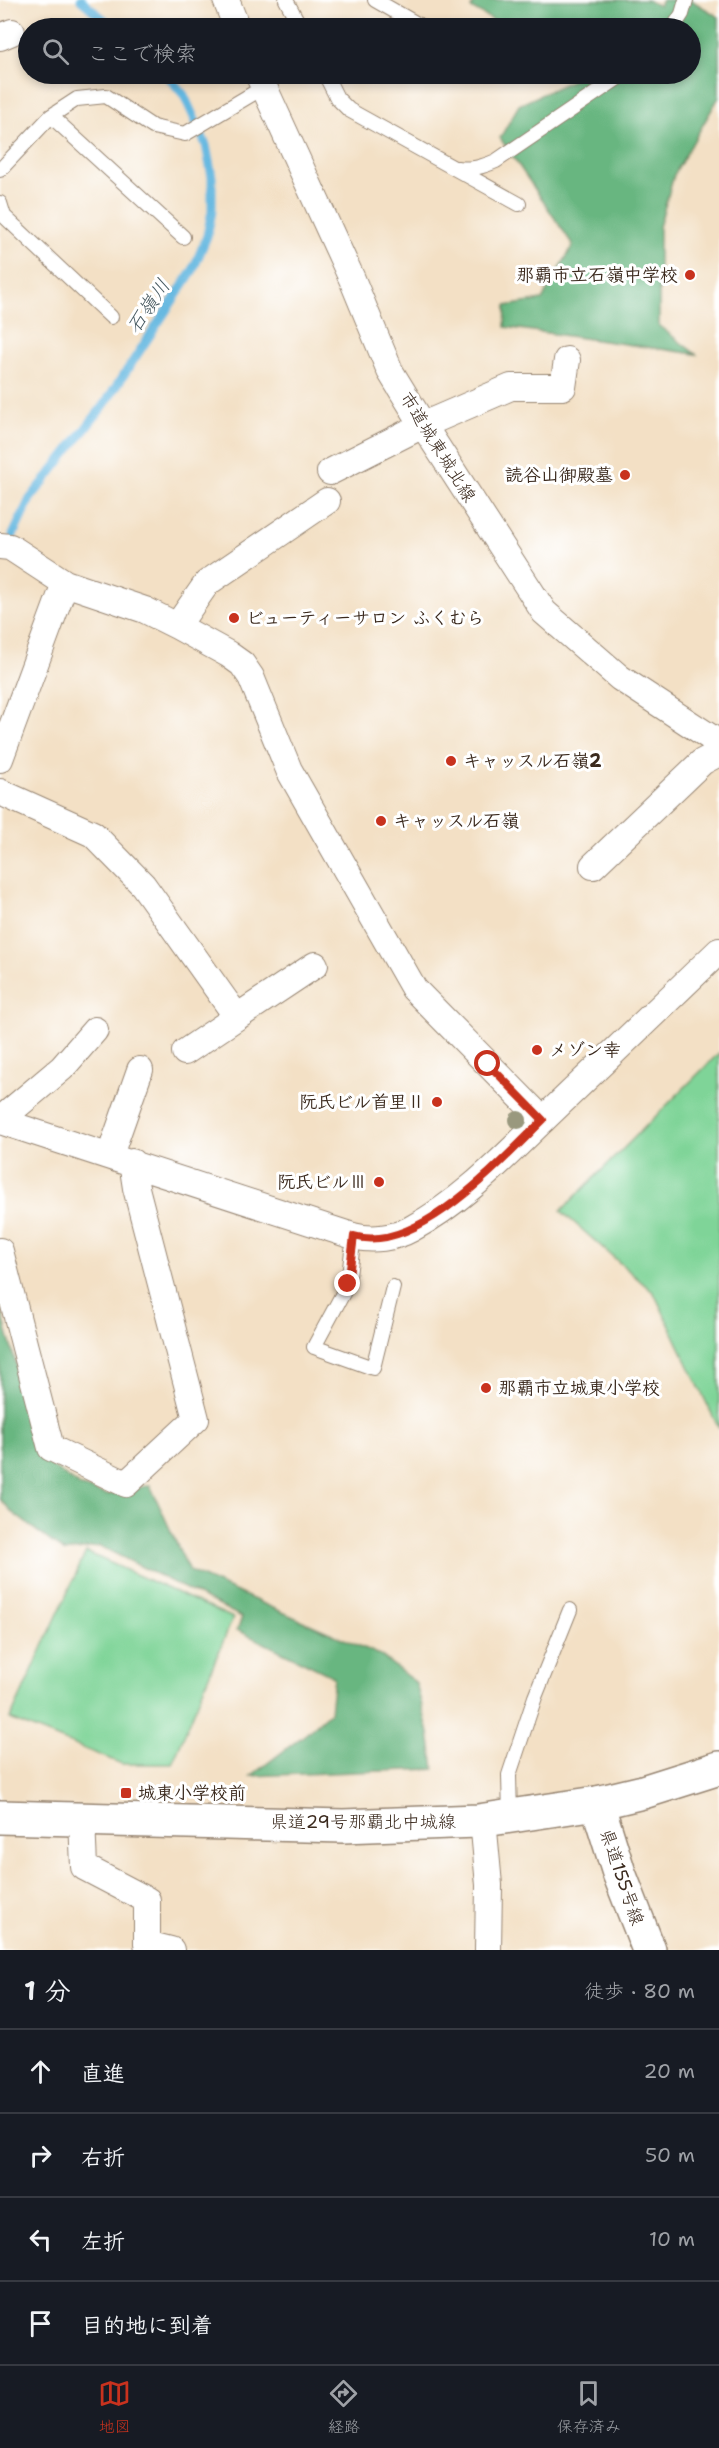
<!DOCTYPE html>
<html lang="ja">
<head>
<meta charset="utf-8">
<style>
  :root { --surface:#171b24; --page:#242831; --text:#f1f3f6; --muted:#9ea1a6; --line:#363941; --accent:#c8321e }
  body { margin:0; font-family:"Shantell Sans","Klee One",sans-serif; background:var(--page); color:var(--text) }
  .stop { position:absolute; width:18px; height:18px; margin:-14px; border:4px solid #c8321e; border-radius:50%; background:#fff }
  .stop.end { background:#c8321e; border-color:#fff; box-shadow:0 2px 6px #0008 }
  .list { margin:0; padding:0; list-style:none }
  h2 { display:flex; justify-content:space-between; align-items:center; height:78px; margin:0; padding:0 24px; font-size:26px }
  h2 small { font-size:20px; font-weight:400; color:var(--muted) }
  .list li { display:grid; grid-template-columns:39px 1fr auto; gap:18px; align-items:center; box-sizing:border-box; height:84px; padding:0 24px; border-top:2px solid var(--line) }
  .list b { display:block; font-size:22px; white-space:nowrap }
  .list em { font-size:20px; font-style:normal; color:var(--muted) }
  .icon { flex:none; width:33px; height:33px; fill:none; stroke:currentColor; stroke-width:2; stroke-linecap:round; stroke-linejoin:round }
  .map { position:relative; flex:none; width:719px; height:1950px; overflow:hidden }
  .search { position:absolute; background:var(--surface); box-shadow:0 3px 9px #0003; left:18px; right:18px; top:18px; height:66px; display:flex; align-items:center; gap:15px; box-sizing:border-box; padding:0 21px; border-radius:33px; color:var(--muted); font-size:22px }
  .sheet { height:414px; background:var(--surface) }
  nav { display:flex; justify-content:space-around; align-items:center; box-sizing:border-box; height:84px; border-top:2px solid var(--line); background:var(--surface); font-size:16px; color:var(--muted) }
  nav a { display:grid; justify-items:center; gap:3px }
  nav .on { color:var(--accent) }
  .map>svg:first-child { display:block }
  .green { fill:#7fd498; stroke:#5d7f5b; stroke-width:1.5 }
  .forest { fill:#67b680; stroke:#51704f; stroke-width:1.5 }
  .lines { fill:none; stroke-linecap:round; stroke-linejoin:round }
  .stream { stroke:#64b7e0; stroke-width:9 }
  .lane-casing { stroke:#978572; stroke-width:16 }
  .street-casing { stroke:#978572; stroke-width:28 }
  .secondary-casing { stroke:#978572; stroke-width:36 }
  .primary-casing { stroke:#978572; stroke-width:36 }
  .lane { stroke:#fff; stroke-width:14 }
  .street { stroke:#fff; stroke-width:26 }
  .secondary { stroke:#fff; stroke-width:33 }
  .primary { stroke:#fff; stroke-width:33 }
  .tree { fill:#99987e }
  .route { stroke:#c8321e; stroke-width:8 }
  .poi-dot { fill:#c8321e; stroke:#fff; stroke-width:2 }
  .labels { text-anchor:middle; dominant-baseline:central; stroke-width:6; stroke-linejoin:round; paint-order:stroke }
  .poi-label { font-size:18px; font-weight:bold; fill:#3b2a1e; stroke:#fff; text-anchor:start }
  .street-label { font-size:18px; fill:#3b2a1e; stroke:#fff }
  .water-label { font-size:20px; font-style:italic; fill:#495b62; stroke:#fff }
</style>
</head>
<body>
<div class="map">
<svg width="719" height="1950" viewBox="0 0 719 1950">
  <rect width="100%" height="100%" fill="#fff"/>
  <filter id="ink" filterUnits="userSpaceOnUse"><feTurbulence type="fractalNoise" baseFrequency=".0167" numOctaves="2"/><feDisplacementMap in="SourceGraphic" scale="12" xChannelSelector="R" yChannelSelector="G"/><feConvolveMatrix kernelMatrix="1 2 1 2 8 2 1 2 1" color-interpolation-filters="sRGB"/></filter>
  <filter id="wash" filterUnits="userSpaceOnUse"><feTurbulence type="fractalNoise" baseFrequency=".008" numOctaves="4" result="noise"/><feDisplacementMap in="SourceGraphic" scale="24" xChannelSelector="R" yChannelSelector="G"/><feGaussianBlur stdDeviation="1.35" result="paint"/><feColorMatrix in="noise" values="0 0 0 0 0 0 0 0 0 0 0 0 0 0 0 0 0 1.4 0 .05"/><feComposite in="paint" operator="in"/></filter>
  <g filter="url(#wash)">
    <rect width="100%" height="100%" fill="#f3e0c5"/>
    <path class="green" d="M719,1053V1429L654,1293L561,1211Z
      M86,1552L233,1618L172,1764H122L10,1719Z"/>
    <path class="forest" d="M476,0H647L659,6L662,0H691L719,17V97L674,175L659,227V326L696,354L505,327L506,306L542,300L573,245L500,138L519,105L585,74H690V28H507L471,8Z
      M0,1306L35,1434L47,1463L80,1486L107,1495L150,1485L189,1571L380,1655L416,1683L429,1733L434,1769L251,1776L307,1733L330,1712L334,1677L237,1630L242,1617L100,1546L65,1552L14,1514L0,1499Z"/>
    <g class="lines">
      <path class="stream" d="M81,0L114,28
        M13,535L30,499L104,405L193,270L207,236L212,211V177L206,145L184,95L166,74"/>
    </g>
  </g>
  <g filter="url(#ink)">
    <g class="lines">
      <defs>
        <path id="lane" d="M286,0L301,28
          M375,0L424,28
          M673,28L682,14L686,0
          M325,74L337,98L349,110L519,204
          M51,116L183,237
          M457,168C471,170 482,167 496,161L624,74
          M0,170L51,116L77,99L106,96L153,127L185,134L264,87
          M0,203L4,216L111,317
          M352,1251L348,1284L314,1347L373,1368L393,1287
          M510,1817L509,1775L535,1697L570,1610"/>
        <path id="street" d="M226,0L237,28
          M0,37L12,32
          M258,74L352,279L390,371L423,425L544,612L620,678L719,743
          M330,472L423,425L511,387H563L567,360
          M0,546L10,547L65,583L145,610L177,626L228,654L242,664L251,677L289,770L414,989L543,1120
          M177,626L207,583L327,501
          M0,759L65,583
          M0,792L93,834L143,885L237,1017L315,965
          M593,866L702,762L719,753
          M185,1052L237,1017
          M0,1120L62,1068L95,1030
          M0,1121L353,1236C372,1241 395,1238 411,1229C465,1200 507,1154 551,1112C607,1058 663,1004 719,951
          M110,1155L140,1070
          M0,1251L51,1448L126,1484L196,1419L136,1188L132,1162
          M82,1819L84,1867L147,1900V1944L171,1950
          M483,1820L489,1885L488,1950"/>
        <path id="secondary" d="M597,1803L619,1873L649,1950"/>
        <path id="primary" d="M0,1817L343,1826L478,1821L597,1803L643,1792L719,1768"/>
      </defs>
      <use href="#lane" class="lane-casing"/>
      <use href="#street" class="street-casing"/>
      <use href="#secondary" class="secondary-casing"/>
      <use href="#primary" class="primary-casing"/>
      <use href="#lane" class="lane"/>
      <use href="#street" class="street"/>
      <use href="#secondary" class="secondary"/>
      <use href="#primary" class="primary"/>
    </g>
    <circle class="tree" cx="518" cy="1120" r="9"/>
  </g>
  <g class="lines" filter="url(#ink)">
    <path class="route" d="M348,1284L354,1236C417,1255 502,1160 543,1120L488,1064"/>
  </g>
  <g class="poi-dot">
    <circle cx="690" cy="275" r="6"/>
    <circle cx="625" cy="475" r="6"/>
    <circle cx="234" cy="618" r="6"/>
    <circle cx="451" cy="761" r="6"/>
    <circle cx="381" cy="821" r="6"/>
    <circle cx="537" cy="1050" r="6"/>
    <circle cx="437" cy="1102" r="6"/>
    <circle cx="379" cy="1182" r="6"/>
    <circle cx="486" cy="1388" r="6"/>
    <rect x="120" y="1787" width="12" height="12" rx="3"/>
  </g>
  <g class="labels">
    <g class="poi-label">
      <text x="678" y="275" text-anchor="end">那覇市立石嶺中学校</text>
      <text x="613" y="475" text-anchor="end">読谷山御殿墓</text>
      <text x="246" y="618">ビューティーサロン ふくむら</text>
      <text x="463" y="761">キャッスル石嶺2</text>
      <text x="393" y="821">キャッスル石嶺</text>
      <text x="549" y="1050">メゾン幸</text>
      <text x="425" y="1102" text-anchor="end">阮氏ビル首里Ⅱ</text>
      <text x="367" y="1182" text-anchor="end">阮氏ビルⅢ</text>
      <text x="498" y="1388">那覇市立城東小学校</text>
      <text x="138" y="1793">城東小学校前</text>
    </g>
    <g class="street-label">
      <text transform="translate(438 447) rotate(58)">市道城東城北線</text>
      <text x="363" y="1822">県道29号那覇北中城線</text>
      <text transform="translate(622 1877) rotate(71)">県道155号線</text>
    </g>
    <g class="water-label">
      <text transform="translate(148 306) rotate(-56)">石嶺川</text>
    </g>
  </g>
</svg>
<div class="stop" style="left:488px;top:1064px"></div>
<div class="stop end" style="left:348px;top:1284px"></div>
<div class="search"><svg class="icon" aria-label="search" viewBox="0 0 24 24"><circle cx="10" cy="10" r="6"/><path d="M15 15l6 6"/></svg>ここで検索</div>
</div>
<section class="sheet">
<h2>1 分<small>徒歩 · 80 m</small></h2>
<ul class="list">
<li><svg class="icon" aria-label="ahead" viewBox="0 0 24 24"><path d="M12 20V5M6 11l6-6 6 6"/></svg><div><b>直進</b></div><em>20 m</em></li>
<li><svg class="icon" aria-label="right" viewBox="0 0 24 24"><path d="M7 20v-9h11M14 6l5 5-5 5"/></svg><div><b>右折</b></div><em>50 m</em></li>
<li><svg class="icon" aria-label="left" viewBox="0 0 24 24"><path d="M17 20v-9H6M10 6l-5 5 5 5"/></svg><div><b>左折</b></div><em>10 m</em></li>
<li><svg class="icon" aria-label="arrive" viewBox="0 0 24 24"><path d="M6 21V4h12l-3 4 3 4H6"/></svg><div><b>目的地に到着</b></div></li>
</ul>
</section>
<nav>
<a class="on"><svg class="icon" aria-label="map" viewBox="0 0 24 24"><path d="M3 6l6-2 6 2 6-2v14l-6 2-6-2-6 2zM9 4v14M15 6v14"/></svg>地図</a>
<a><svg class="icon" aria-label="directions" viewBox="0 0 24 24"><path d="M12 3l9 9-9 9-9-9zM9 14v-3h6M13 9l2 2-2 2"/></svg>経路</a>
<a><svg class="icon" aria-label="saved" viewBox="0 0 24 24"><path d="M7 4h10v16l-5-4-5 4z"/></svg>保存済み</a>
</nav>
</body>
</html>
